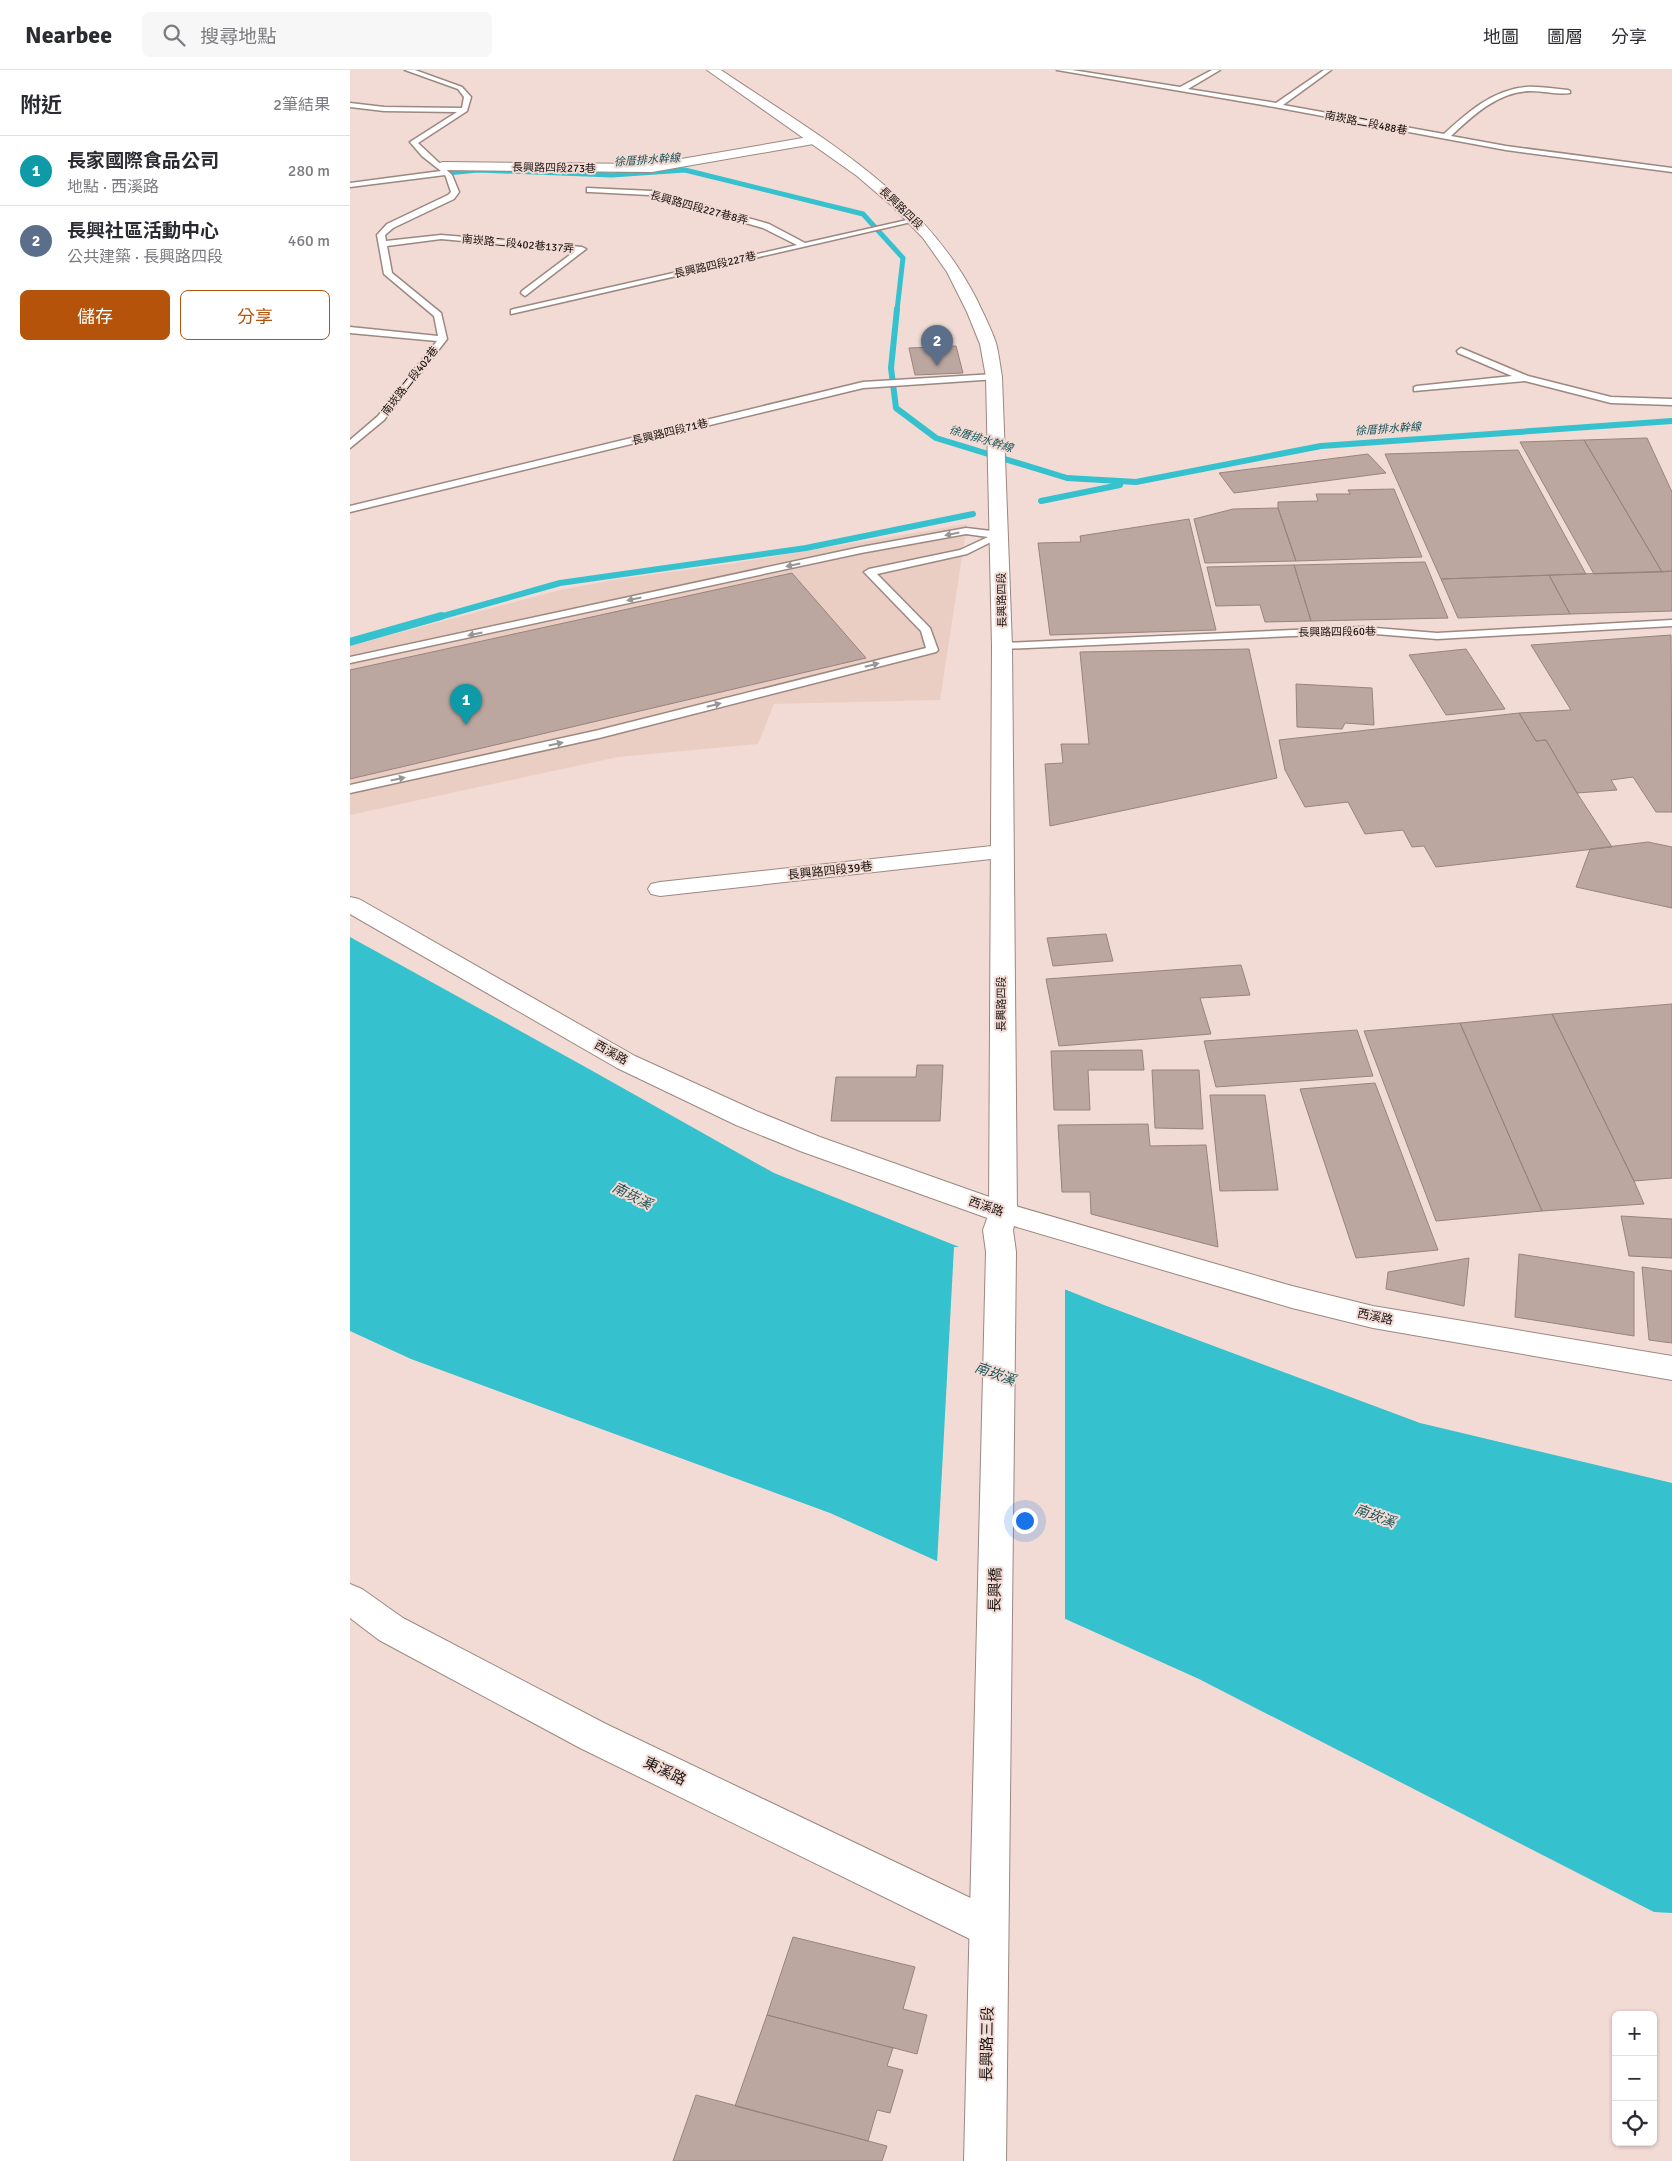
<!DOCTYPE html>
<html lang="zh-TW">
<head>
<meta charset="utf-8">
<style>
  :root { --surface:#fff; --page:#f7f7f7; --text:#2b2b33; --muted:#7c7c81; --line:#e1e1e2; --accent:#b45309 }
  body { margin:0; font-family:Signika,"Noto Sans TC",sans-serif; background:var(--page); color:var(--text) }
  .controls { position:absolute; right:15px; bottom:15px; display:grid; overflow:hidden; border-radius:8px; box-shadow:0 1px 4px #0004 }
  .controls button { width:45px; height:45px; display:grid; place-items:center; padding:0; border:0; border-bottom:1px solid var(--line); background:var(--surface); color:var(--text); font:25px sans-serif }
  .you { position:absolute; left:674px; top:1450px; width:18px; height:18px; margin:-12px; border:4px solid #fff; border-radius:50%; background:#1a73e8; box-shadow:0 0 0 8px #1a73e833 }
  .badge { display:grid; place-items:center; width:32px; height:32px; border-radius:50%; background:var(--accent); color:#fff; font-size:16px; font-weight:700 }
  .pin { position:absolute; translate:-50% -41px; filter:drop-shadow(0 1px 2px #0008) }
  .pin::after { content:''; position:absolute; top:26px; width:18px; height:15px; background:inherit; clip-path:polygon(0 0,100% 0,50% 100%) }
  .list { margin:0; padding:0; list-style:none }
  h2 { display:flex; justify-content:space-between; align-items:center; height:65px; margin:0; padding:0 20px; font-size:21px }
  h2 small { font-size:16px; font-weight:400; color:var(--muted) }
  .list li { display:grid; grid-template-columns:32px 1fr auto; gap:15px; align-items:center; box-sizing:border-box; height:70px; padding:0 20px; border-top:1px solid var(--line) }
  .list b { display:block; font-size:19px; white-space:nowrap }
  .list p { margin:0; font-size:16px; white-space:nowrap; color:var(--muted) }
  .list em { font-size:16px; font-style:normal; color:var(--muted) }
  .actions { display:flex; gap:10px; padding:15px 20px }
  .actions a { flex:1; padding:11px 0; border:1px solid var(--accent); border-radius:8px; text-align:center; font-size:18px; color:var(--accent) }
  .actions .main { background:var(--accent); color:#fff }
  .icon { flex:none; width:28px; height:28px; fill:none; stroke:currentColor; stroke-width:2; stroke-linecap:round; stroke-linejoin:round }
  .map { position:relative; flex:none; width:1322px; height:2091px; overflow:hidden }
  header { display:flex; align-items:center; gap:30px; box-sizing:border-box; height:70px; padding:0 25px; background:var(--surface); border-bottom:1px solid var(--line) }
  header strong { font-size:24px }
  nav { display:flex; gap:28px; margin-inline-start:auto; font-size:18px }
  .search { width:350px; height:45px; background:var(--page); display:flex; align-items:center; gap:12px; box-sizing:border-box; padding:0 18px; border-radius:8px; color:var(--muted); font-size:19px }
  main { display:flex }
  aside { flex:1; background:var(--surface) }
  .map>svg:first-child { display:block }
  .built { fill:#ebcec3 }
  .water { fill:#35c1cd }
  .pier { fill:#f1dbd4 }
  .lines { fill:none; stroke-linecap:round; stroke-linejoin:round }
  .stream-far2 { stroke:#35c1cd; stroke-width:5 }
  .stream-far1 { stroke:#35c1cd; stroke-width:6 }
  .stream { stroke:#35c1cd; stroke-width:8 }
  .building { fill:#bca7a0; stroke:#98847d }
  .lane-casing { stroke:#9c8881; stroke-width:3 }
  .street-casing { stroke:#9c8881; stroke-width:2 }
  .secondary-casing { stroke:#9c8881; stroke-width:2 }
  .lane { fill:#fff; fill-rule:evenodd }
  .street { fill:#fff; fill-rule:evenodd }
  .secondary { fill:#fff; fill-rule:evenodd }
  .oneway { fill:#999594 }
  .labels { text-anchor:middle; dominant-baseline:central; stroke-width:4; stroke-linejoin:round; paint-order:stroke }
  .far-street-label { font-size:11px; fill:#1c1412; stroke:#f1dbd4 }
  .far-water-label { font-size:11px; font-style:italic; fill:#195257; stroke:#f1dbd4 }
  .street-label { font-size:12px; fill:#1c1412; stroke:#f1dbd4 }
  .water-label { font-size:14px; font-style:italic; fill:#195257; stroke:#f1dbd4 }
  .near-street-label { font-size:15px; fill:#1c1412; stroke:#f1dbd4 }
</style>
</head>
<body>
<header>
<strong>Nearbee</strong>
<div class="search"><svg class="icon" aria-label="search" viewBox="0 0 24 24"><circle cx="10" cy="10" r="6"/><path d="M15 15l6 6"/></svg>搜尋地點</div>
<nav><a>地圖</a><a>圖層</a><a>分享</a></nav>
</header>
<main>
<aside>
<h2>附近<small>2筆結果</small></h2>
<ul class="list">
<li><span class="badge" style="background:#0f9aa8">1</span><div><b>長家國際食品公司</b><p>地點 · 西溪路</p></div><em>280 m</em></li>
<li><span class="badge" style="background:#5c6f8a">2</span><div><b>長興社區活動中心</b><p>公共建築 · 長興路四段</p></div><em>460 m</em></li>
</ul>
<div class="actions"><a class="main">儲存</a><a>分享</a></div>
</aside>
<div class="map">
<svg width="1322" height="2091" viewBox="0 0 1322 2091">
  <rect width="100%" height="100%" fill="#f1dbd4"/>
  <path class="built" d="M617,454L590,630L424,634L408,674L268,687L0,745V576L210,520L269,509L379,494Z"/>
  <path class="water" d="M0,867L239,999L424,1103L754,1235L1070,1353L1322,1413V1843L1304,1842L849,1609L480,1443L61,1289L0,1261Z"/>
  <path class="pier" d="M604,1177H617L715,1217V1551L587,1494Z"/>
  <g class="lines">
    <path class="stream-far2" d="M87,104L128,100L262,105L335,100L513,144L553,188L547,240"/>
    <path class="stream-far1" d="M547,239L541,298L546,338L586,368L717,408L786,412L971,376L1322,351
      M691,431L770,415
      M86,548L210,513L456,478L623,444"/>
    <path class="stream" d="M0,572L91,546"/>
  </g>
  <path class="building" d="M606,276L613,303L565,305L559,278Z
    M1297,368L1322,422V501L1312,502L1234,370Z
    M1234,370L1312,502L1244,504L1170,372Z
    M1168,380L1236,504L1091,509L1035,384Z
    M1018,384L1036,403L884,423L869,403Z
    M1044,419L1072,487L946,491L928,438V432L968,431L966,424H1000L998,420Z
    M928,438L946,491L855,493L844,449L883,439Z
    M839,449L866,560L700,565L688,473L731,472L730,466Z
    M1075,492L1098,548L961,551L944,495Z
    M944,495L961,551L915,552L910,535L866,536L857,497Z
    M1322,501V541L1220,544L1199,505Z
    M442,503L516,588L0,709V600Z
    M1199,505L1220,544L1108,548L1091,509Z
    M1321,565L1322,742H1306L1283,707L1261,710L1267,720L1227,723L1196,670L1186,671L1169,643L1221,640L1181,575Z
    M899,579L927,708L700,756L695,694L713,693L711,674H739L730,582Z
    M1116,579L1155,639L1096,645L1059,585Z
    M946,614L1022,618L1024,655L995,653L992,659L947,657Z
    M1169,643L1186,671L1196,670L1227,723L1262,777L1086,797L1074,776L1062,777L1053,760L1015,764L998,732L955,737L935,700L929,670Z
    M1298,772L1322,777V838L1226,817L1240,779Z
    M756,864L763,891L703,896L697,868Z
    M891,895L900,925L850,928L861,964L709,976L696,909Z
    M1322,934V1108L1284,1111L1202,944Z
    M1202,944L1284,1111L1294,1134L1192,1141L1110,953Z
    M1110,953L1192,1141L1086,1151L1014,961Z
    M1007,960L1023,1006L866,1017L854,971Z
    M792,980L794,1000H738L740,1040H704L701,981Z
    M567,995H593L590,1051H481L486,1007H566Z
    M802,1000H849L853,1059L805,1058Z
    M1025,1013L1088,1180L1006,1188L950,1019Z
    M860,1025H915L928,1120L870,1121Z
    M798,1054L800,1076L856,1075L868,1177L741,1144L740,1122H712L708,1055Z
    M1271,1146L1322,1149V1188L1279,1186Z
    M1169,1184L1284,1202V1266L1165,1247Z
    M1119,1188L1114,1236L1036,1219L1038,1202Z
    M1292,1197L1322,1201V1273L1299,1270Z
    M443,1867L565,1897L553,1939L577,1945L567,1984L417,1945Z
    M417,1945L543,1978L537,1996L553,2000L540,2043L527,2040L518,2071L385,2036Z
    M346,2025L537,2076L532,2091H323Z"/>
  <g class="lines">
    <defs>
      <path id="lane" d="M55,0H65L112,17L121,27L117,41L68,73L102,105L109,122L104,129L43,158L35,165L36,171L91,165L232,177L236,179L175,226L171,223L172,221L225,181L91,169L37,176L42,203L91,243L97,269L34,350L0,378V370L28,346L87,271L0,263V257L88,266L84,246L34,204L27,165L37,154L98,125L101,122L96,107L95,105L0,117V113L91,101L72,86L60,72L107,42L34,41L0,37V33L34,37L112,38L114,27L108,19Z
        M707,0H722L830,17L862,0H870L838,19L926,33L974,0H981L933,35L1094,64C1117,43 1142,20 1176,17C1190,16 1204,19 1218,20L1220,21V23C1208,25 1194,21 1181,21C1149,21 1123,45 1101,66L1156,76L1322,98V102L1156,80L913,35Z
        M237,118L302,121L419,154L455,173L566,148L570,150L161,244V240L164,239L447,175L413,158L299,125L240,122H237Z
        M1111,278L1178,306L1261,327L1322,329V335L1261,333L1175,311L1064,321V317L1067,316L1162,306L1108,283L1107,281Z
        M644,304L649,307L647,309L513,318L0,442V436L513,312Z
        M616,458L650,462L655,465L617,484L527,504L580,558L588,580L586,582L249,668L0,723V715L249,660L576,578L571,561L514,502L519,499L610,480L638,467L616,464L511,483L0,593V587L511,477Z
        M1322,550V556L1087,569L1013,563L652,579L646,576L652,573L1013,557L1087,563Z"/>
      <path id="street" d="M464,66L469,67L471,70L469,73L302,102L92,100L85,96L92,92L302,94Z
        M651,775L659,777L663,782L659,787L310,826L301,824L298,819L301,814L310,812Z
        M0,827L9,829L285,986L406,1041L470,1067L662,1135L942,1216L1023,1236L1322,1286V1310L1023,1258L942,1238L643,1150L450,1081L386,1055L267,998L0,844Z
        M0,1514L12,1519L53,1548L256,1654L652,1843L658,1857L652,1871L638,1876L624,1871L230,1678L29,1570L0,1548Z"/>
      <path id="secondary" d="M357,0H371C468,66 570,120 626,228C633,243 641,258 646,273C649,284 650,296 652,307L662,576L667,1143L663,1160L666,1182L656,2091H614L636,1182L633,1160L639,1143L642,576L636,307L630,274L617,242L597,202L573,168L542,136L507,106Z"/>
    </defs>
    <use href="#lane" class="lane-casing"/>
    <use href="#street" class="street-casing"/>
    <use href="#secondary" class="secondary-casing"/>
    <use href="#lane" class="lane"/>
    <use href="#street" class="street"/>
    <use href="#secondary" class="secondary"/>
  </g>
  <defs><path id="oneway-solid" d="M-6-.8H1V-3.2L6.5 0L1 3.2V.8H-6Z" transform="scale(1.25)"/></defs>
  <g class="oneway">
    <use href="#oneway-solid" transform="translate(602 464) rotate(169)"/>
    <use href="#oneway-solid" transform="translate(443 495) rotate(168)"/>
    <use href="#oneway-solid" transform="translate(284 529) rotate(168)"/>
    <use href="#oneway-solid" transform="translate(125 564) rotate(168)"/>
    <use href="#oneway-solid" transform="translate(522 595) rotate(-14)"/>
    <use href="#oneway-solid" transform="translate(364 635) rotate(-14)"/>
    <use href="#oneway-solid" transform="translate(206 674) rotate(-12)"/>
    <use href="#oneway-solid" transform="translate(48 709) rotate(-12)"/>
  </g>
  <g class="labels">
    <g class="far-street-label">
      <text transform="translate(1016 53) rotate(11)">南崁路二段488巷</text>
      <text transform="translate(204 98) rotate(1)">長興路四段273巷</text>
      <text transform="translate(349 138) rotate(15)">長興路四段227巷8弄</text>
      <text transform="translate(551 138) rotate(44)">長興路四段</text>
      <text transform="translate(168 174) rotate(5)">南崁路二段402巷137弄</text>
      <text transform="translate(365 195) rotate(-13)">長興路四段227巷</text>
      <text transform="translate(60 311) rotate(-52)">南崁路二段402巷</text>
      <text transform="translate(320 362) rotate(-14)">長興路四段71巷</text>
      <text transform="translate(652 530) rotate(-91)">長興路四段</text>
      <text transform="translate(987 562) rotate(-1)">長興路四段60巷</text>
      <text transform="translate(651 934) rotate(-90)">長興路四段</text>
    </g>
    <g class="far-water-label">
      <text transform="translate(297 90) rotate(-4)">徐厝排水幹線</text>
      <text transform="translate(1038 359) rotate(-4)">徐厝排水幹線</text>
      <text transform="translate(631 369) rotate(17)">徐厝排水幹線</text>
    </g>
    <g class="street-label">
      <text transform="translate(480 801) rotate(-6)">長興路四段39巷</text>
      <text transform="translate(261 983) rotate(29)">西溪路</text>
      <text transform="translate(636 1137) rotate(19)">西溪路</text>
      <text transform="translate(1025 1247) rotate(12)">西溪路</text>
    </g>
    <g class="water-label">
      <text transform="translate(282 1126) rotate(27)">南崁溪</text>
      <text transform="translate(645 1304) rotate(20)">南崁溪</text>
      <text transform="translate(1025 1446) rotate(20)">南崁溪</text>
    </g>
    <g class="near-street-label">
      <text transform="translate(645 1520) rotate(-89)">長興橋</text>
      <text transform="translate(315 1701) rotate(26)">東溪路</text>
      <text transform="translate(637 1974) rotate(-89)">長興路三段</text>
    </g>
  </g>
</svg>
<div class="controls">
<button>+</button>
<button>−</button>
<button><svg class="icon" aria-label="locate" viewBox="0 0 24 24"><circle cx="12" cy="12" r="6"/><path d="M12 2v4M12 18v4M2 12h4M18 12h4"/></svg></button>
</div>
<div class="you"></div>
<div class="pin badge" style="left:116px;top:655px;background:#0f9aa8">1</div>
<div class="pin badge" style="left:587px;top:296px;background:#5c6f8a">2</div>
</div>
</main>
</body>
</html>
